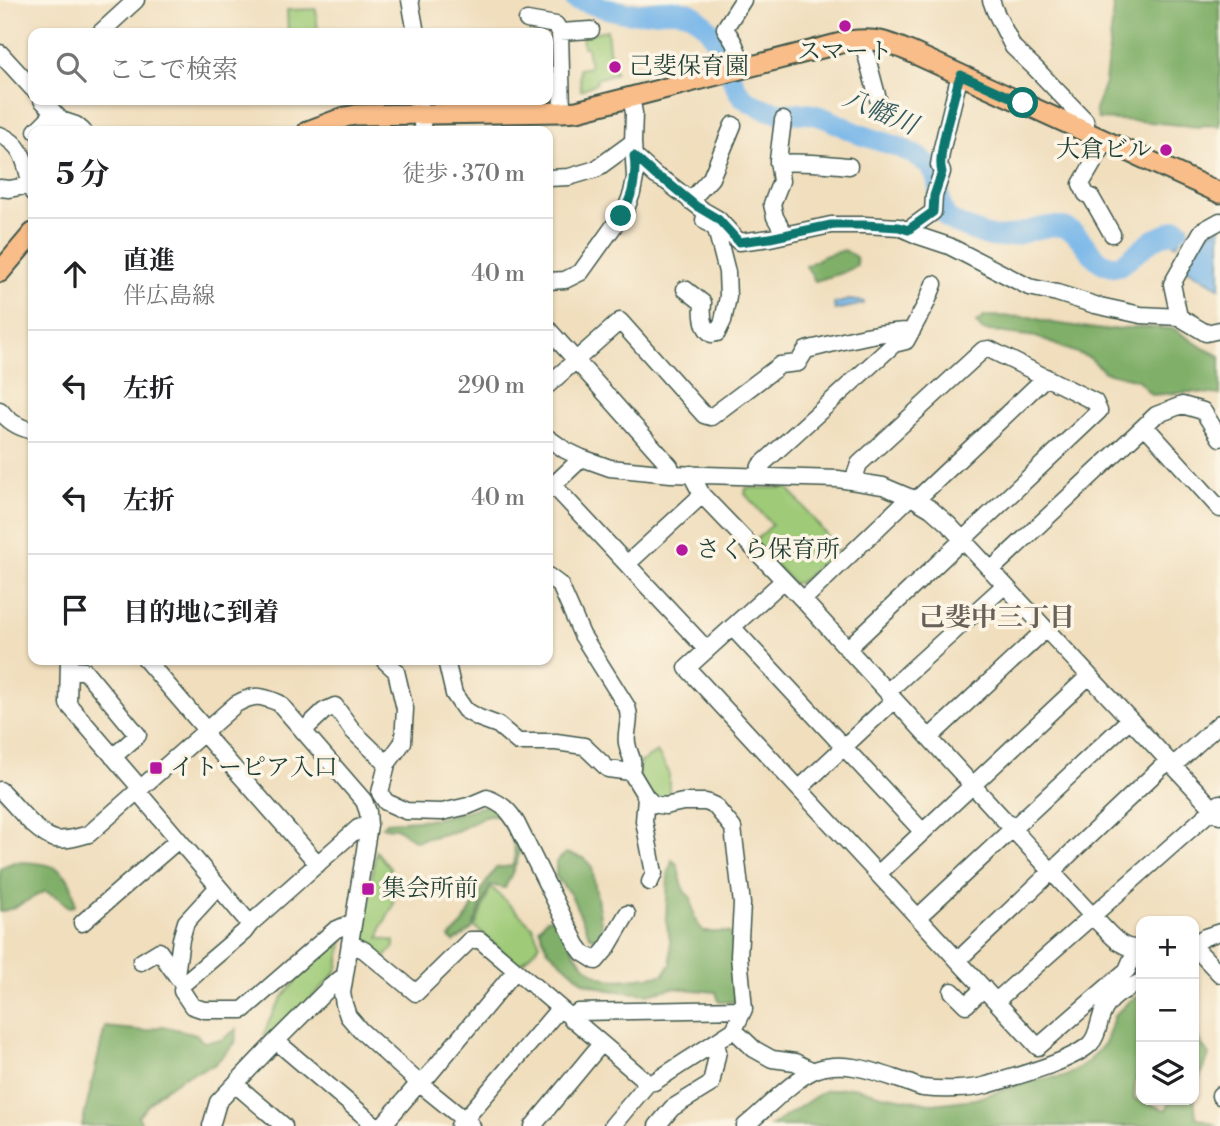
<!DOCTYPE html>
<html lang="ja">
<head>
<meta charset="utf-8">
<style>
  :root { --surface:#fff; --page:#f2f2f2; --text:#202124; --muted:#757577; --line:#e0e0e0 }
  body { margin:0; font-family:"Libre Bodoni","Noto Serif JP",serif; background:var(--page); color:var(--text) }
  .controls { position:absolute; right:21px; bottom:21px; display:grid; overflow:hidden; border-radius:14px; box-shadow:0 2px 5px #0004 }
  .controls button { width:63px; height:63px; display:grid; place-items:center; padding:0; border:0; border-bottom:2px solid var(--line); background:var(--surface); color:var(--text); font:35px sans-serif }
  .stop { position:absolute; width:21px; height:21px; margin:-16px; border:5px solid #0f766e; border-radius:50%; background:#fff }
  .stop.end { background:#0f766e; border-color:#fff; box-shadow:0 2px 7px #0008 }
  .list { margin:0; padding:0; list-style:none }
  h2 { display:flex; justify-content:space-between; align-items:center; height:91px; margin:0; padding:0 28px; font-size:30px }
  h2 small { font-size:23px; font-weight:400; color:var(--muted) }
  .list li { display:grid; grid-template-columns:46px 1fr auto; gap:21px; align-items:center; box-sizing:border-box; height:112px; padding:0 28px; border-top:2px solid var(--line) }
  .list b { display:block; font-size:26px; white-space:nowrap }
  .list p { margin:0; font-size:23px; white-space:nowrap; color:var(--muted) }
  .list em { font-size:23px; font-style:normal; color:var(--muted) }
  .icon { flex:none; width:38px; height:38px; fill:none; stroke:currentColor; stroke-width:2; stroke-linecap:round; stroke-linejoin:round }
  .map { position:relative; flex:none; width:1220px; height:1126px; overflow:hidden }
  .search { position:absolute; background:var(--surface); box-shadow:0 2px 5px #0004; left:28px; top:28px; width:525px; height:77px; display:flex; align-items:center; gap:18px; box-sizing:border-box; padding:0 24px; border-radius:14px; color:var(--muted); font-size:26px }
  .panel { position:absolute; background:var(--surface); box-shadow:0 2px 5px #0004; left:28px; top:126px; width:525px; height:539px; border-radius:14px }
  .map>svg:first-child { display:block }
  .green { fill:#9fcb78; stroke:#5f8456; stroke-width:2 }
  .forest { fill:#7faf68; stroke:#4f764e; stroke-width:2 }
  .water { fill:#75b5e9; stroke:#4a798e; stroke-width:2 }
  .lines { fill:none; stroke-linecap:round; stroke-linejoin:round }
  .river { stroke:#75b5e9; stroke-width:21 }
  .minor-casing { stroke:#3e5549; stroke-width:19 }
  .major-casing { stroke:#3e5549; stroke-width:23 }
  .minor { stroke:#fff; stroke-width:16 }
  .major { stroke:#f8bd89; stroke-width:19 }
  .route { stroke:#0f766e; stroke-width:9 }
  .poi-dot { fill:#b5179e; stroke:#fcf5e5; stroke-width:2.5 }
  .labels { text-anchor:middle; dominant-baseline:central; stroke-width:7; stroke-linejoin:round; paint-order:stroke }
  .poi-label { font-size:24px; fill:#1f3d34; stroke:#fcf5e5; text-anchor:start }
  .water-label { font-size:26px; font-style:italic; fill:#345b61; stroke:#fcf5e5 }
  .neighbourhood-label { font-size:26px; font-weight:bold; fill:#676159; stroke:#fcf5e5 }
</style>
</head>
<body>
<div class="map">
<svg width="1220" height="1126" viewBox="0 0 1220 1126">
  <rect width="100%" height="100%" fill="#fcf5e5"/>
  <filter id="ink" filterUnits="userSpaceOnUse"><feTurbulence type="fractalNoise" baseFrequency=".0143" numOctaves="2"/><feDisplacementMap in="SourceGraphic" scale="14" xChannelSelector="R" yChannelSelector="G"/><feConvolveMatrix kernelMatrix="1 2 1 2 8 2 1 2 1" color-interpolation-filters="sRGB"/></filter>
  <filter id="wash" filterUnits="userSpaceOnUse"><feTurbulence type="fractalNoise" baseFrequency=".00686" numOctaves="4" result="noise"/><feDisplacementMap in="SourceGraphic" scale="28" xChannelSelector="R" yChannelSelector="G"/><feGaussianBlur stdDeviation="1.57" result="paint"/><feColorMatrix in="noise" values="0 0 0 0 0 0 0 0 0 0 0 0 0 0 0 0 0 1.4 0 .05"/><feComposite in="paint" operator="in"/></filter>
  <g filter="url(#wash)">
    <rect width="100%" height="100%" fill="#f0debd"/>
    <path class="green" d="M316,9L318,33H288L287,10Z
      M607,30L609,50L616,73L596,79L597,83L581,90L579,69L590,67L587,47H583L582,35Z
      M746,488H788L838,549L799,583H793L754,542L772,525L745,494Z
      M657,752L669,772V802H654L639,781L638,764Z
      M376,851L390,868L396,881L393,906L382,926L379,938L394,941V947L383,960L361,942Z
      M491,887L532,926L540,944L519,966L475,927Z
      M339,937L343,938L338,967L334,975L270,1040L264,1035C275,996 311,964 339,937Z"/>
    <path class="forest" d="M1112,0H1220V126L1204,125L1199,127L1139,121L1098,119L1095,110L1105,82L1114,8Z
      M844,250L856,257L857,266L842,273L815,281L806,266L824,256Z
      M985,316L1030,317L1053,323L1103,330L1139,327L1174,329L1205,349L1220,356V395L1192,392L1151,395L1138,380L1105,372L1090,358L1036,337L982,330L976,323Z
      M491,804L505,811L521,843L517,862L505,888L490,885L472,929L454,942L449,938L463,924L484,886L496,868L512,866C521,849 507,828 497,815H488L457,831L415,841L396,828L382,827L386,822L435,819Z
      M566,853L584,858L592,867L602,929L599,939L590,937L571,895L556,877V862Z
      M672,860L677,864L684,891L691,898L695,920L704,932H728L735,936L737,994L734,1002H719L716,992L673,988L647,994L608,990L584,982L548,950L539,928L547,919L556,917C568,940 579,972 608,979C618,982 651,976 663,975L671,964L670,939L666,921L668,875Z
      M14,862C48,863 73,863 75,906L69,907L57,897L45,891L13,908L0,912V868Z
      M1141,995V1067L1135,1082L1134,1099L1166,1110L1171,1100H1194V1095L1196,1117L1218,1126H771L824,1091L853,1087L882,1095L933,1104L975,1099L1034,1080L1066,1076L1089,1061L1106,1042L1114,1016L1129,1001Z
      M162,1026L196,1034L203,1042L221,1040L237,1029L235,1043L214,1065L183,1077L159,1093L138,1116L143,1126H82L105,1027L146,1031Z
      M1194,1032L1209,1055L1194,1092Z"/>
    <path class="water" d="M1185,223L1188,225L1177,245L1162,238L1153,240L1162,233Z
      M1220,226V288L1186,268L1203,237Z
      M849,300L864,302V304L835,310L834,304Z"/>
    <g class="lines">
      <path class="river" d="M576,0C593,4 611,11 628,13C645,14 675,6 691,14C710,24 720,47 727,65C731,76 735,90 744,98C755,106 770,112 783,113C794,114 804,112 815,115C830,118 844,128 859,134C877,141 896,144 913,154C919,158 926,161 930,167C944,182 934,207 950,220C956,224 963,226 969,229C978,232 985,236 994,237C1017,239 1039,223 1062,227C1087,232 1090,272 1121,265L1153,240L1178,229"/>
    </g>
  </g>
  <g filter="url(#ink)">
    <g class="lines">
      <defs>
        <path id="minor" d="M410,0L416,33
          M743,0L725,28L734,43L744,67
          M991,0L995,11L1013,47L1035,68L1085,120L1086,124L1083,131
          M527,20L556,25L560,32L562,112
          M560,32L591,30
          M100,33L136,0
          M862,39L878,99
          M0,53L33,89
          M42,100L61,120L76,125L83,131
          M419,100L423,131
          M783,120L778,160L781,181L772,204L775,217L785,235
          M36,131L53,114
          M0,135C26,145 26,169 33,193
          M1106,141L1081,184L1086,194L1091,197L1112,234
          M634,156L656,176L667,182L704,211L718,219L739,242L770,238L831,225H865L899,227L919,236L949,246L1029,287L1057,293L1095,305L1141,315L1179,317L1206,333L1220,330
          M778,163C802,161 825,164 849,166
          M548,178L569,177L596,169L633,142
          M0,188L9,189L31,185
          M690,201L711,178L733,125
          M908,230L933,212L934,196L942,172L939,165L942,148L958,82L961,75
          M548,281L565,280L581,272L626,209L632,193L635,178L633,142L634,113L631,97
          M685,289L703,303C702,314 703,328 712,334L717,333L723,321L728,297L727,272L716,229L704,220
          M1179,317L1172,284L1202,231L1220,221
          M548,329L670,466L671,474
          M548,385L620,321L704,415L711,417L780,365L798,363L806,350C840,342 877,331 912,331
          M0,410C8,422 20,428 33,431
          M1145,426L1220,509
          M548,438L565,450L582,458L610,468L671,474L838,479L883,486L916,500L931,509L948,524L1220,816
          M691,474L702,495L803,600L1095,919C1108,931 1122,953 1141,947
          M757,476L760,466L894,344L906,341L926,304L934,284
          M553,485L707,650
          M548,490L582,458
          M916,500L1046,377
          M627,564L702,495
          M991,570L1156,415L1182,405L1203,411L1220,438
          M548,576L560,585L582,635L627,707C632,721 625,730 627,743C629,757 635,757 631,772
          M783,581L687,668L1038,1047L1127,970L1136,949
          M803,600L910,497
          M732,627L922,831
          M847,649L1099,411L1095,402L989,349L983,350L859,464L853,481
          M69,660L68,704L141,789
          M146,660L207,731
          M384,660L396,671L405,709L403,742L387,764L380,793L386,802L406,811L442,812L468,806L487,798C502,804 509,810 517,824L577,945L583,953L596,961L607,948L627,914
          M446,660L454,694L465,710L479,718L498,725L518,742H556L584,746L608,769L631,772L646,797L653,804L665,806L683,802H706L715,806L733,828L742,904L739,956L744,1009L734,1030L654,1082L648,1083L612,1126
          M69,670L85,671L138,735L113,757
          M887,692L1005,585
          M303,731L324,711L335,706L353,731L387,764
          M204,734L318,864
          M929,738L1046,629
          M1173,766L1220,723
          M799,789L894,700
          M0,790C15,804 36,834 55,839C66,841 79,837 89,834L236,704C254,694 260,695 279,703L364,801L368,812L369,825L342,993L344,1004L348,1016L360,1030L419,1083L472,1126
          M138,792L250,924
          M646,797L644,821L654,873L650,882
          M878,874L1089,676
          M918,917L1129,720
          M353,922L335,930L243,1010H204L192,1006L182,991L183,984L244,932L250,924L358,828L369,825
          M82,923L178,840
          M350,943L364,950L416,993L470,940H480L648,1083
          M1194,944L1198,951L1220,974
          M1194,944L1205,937L1220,932
          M958,960L1168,761
          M141,962L159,951L176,975
          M183,984L176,975L181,939L186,922L218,887
          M952,991L966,1005L984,988
          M996,1001L1220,803
          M571,1019L578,1012L744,1009
          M734,1030L754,1049L772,1059L795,1062L813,1071
          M276,1041L376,1126
          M235,1084L284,1126
          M1220,1095V1096
          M211,1126L218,1102L276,1041L330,987L344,976
          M382,1126L419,1083L428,1076L515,971
          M459,1126L559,1009
          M533,1126L601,1044
          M657,1126L672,1108L711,1084L718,1051L715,1042
          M745,1126C765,1110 792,1080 815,1070C844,1059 876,1072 903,1081C910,1083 917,1087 923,1088C941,1090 970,1090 987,1085C1013,1077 1071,1062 1090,1044C1098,1036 1098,1024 1102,1015C1108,997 1126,989 1141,982"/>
        <path id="major" d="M308,131L345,117L356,115L562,112L577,111L849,41C877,37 887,42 913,53L1220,193
          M0,272L33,233"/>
      </defs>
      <use href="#minor" class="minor-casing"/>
      <use href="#major" class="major-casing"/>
      <use href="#minor" class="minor"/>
      <use href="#major" class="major"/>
    </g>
  </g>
  <g class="lines" filter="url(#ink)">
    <path class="route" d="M621,216C633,197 637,178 634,156L656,176L667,182L696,206L718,219L739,242L770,238L831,225H865L899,227L908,230L933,212L934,196L942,172C936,157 954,101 958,82L961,75L1023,103"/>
  </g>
  <g class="poi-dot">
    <circle cx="845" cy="26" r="7"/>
    <circle cx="615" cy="67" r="7"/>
    <circle cx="1166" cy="150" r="7"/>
    <circle cx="682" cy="550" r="7"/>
    <rect x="149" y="761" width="14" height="14" rx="3.5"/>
    <rect x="361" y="882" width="14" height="14" rx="3.5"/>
  </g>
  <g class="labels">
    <g class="poi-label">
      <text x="845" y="52" text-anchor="middle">スマート</text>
      <text x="629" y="67">己斐保育園</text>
      <text x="1152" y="150" text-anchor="end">大倉ビル</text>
      <text x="696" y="550">さくら保育所</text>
      <text x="170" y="768">イトーピア入口</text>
      <text x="382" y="889">集会所前</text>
    </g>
    <g class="water-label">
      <text transform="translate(880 112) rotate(23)">八幡川</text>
    </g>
    <g class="neighbourhood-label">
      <text x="997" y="618">己斐中三丁目</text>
    </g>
  </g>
</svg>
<div class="controls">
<button>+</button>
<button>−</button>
<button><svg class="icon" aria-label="layers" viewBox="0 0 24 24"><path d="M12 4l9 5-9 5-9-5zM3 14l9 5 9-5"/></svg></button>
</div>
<div class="stop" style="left:1023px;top:103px"></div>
<div class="stop end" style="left:621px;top:216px"></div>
<div class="search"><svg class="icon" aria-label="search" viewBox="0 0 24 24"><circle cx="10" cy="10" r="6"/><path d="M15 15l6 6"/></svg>ここで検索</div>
<section class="panel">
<h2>5 分<small>徒歩 · 370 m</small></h2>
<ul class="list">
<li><svg class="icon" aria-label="ahead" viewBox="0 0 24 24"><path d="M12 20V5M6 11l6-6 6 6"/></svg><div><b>直進</b><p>伴広島線</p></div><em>40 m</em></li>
<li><svg class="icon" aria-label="left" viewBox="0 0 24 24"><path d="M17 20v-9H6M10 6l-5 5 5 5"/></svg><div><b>左折</b></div><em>290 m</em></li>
<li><svg class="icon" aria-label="left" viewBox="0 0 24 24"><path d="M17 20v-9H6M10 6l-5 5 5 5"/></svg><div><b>左折</b></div><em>40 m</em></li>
<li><svg class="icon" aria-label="arrive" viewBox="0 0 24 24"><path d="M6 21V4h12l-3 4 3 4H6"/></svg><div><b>目的地に到着</b></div></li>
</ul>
</section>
</div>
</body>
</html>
